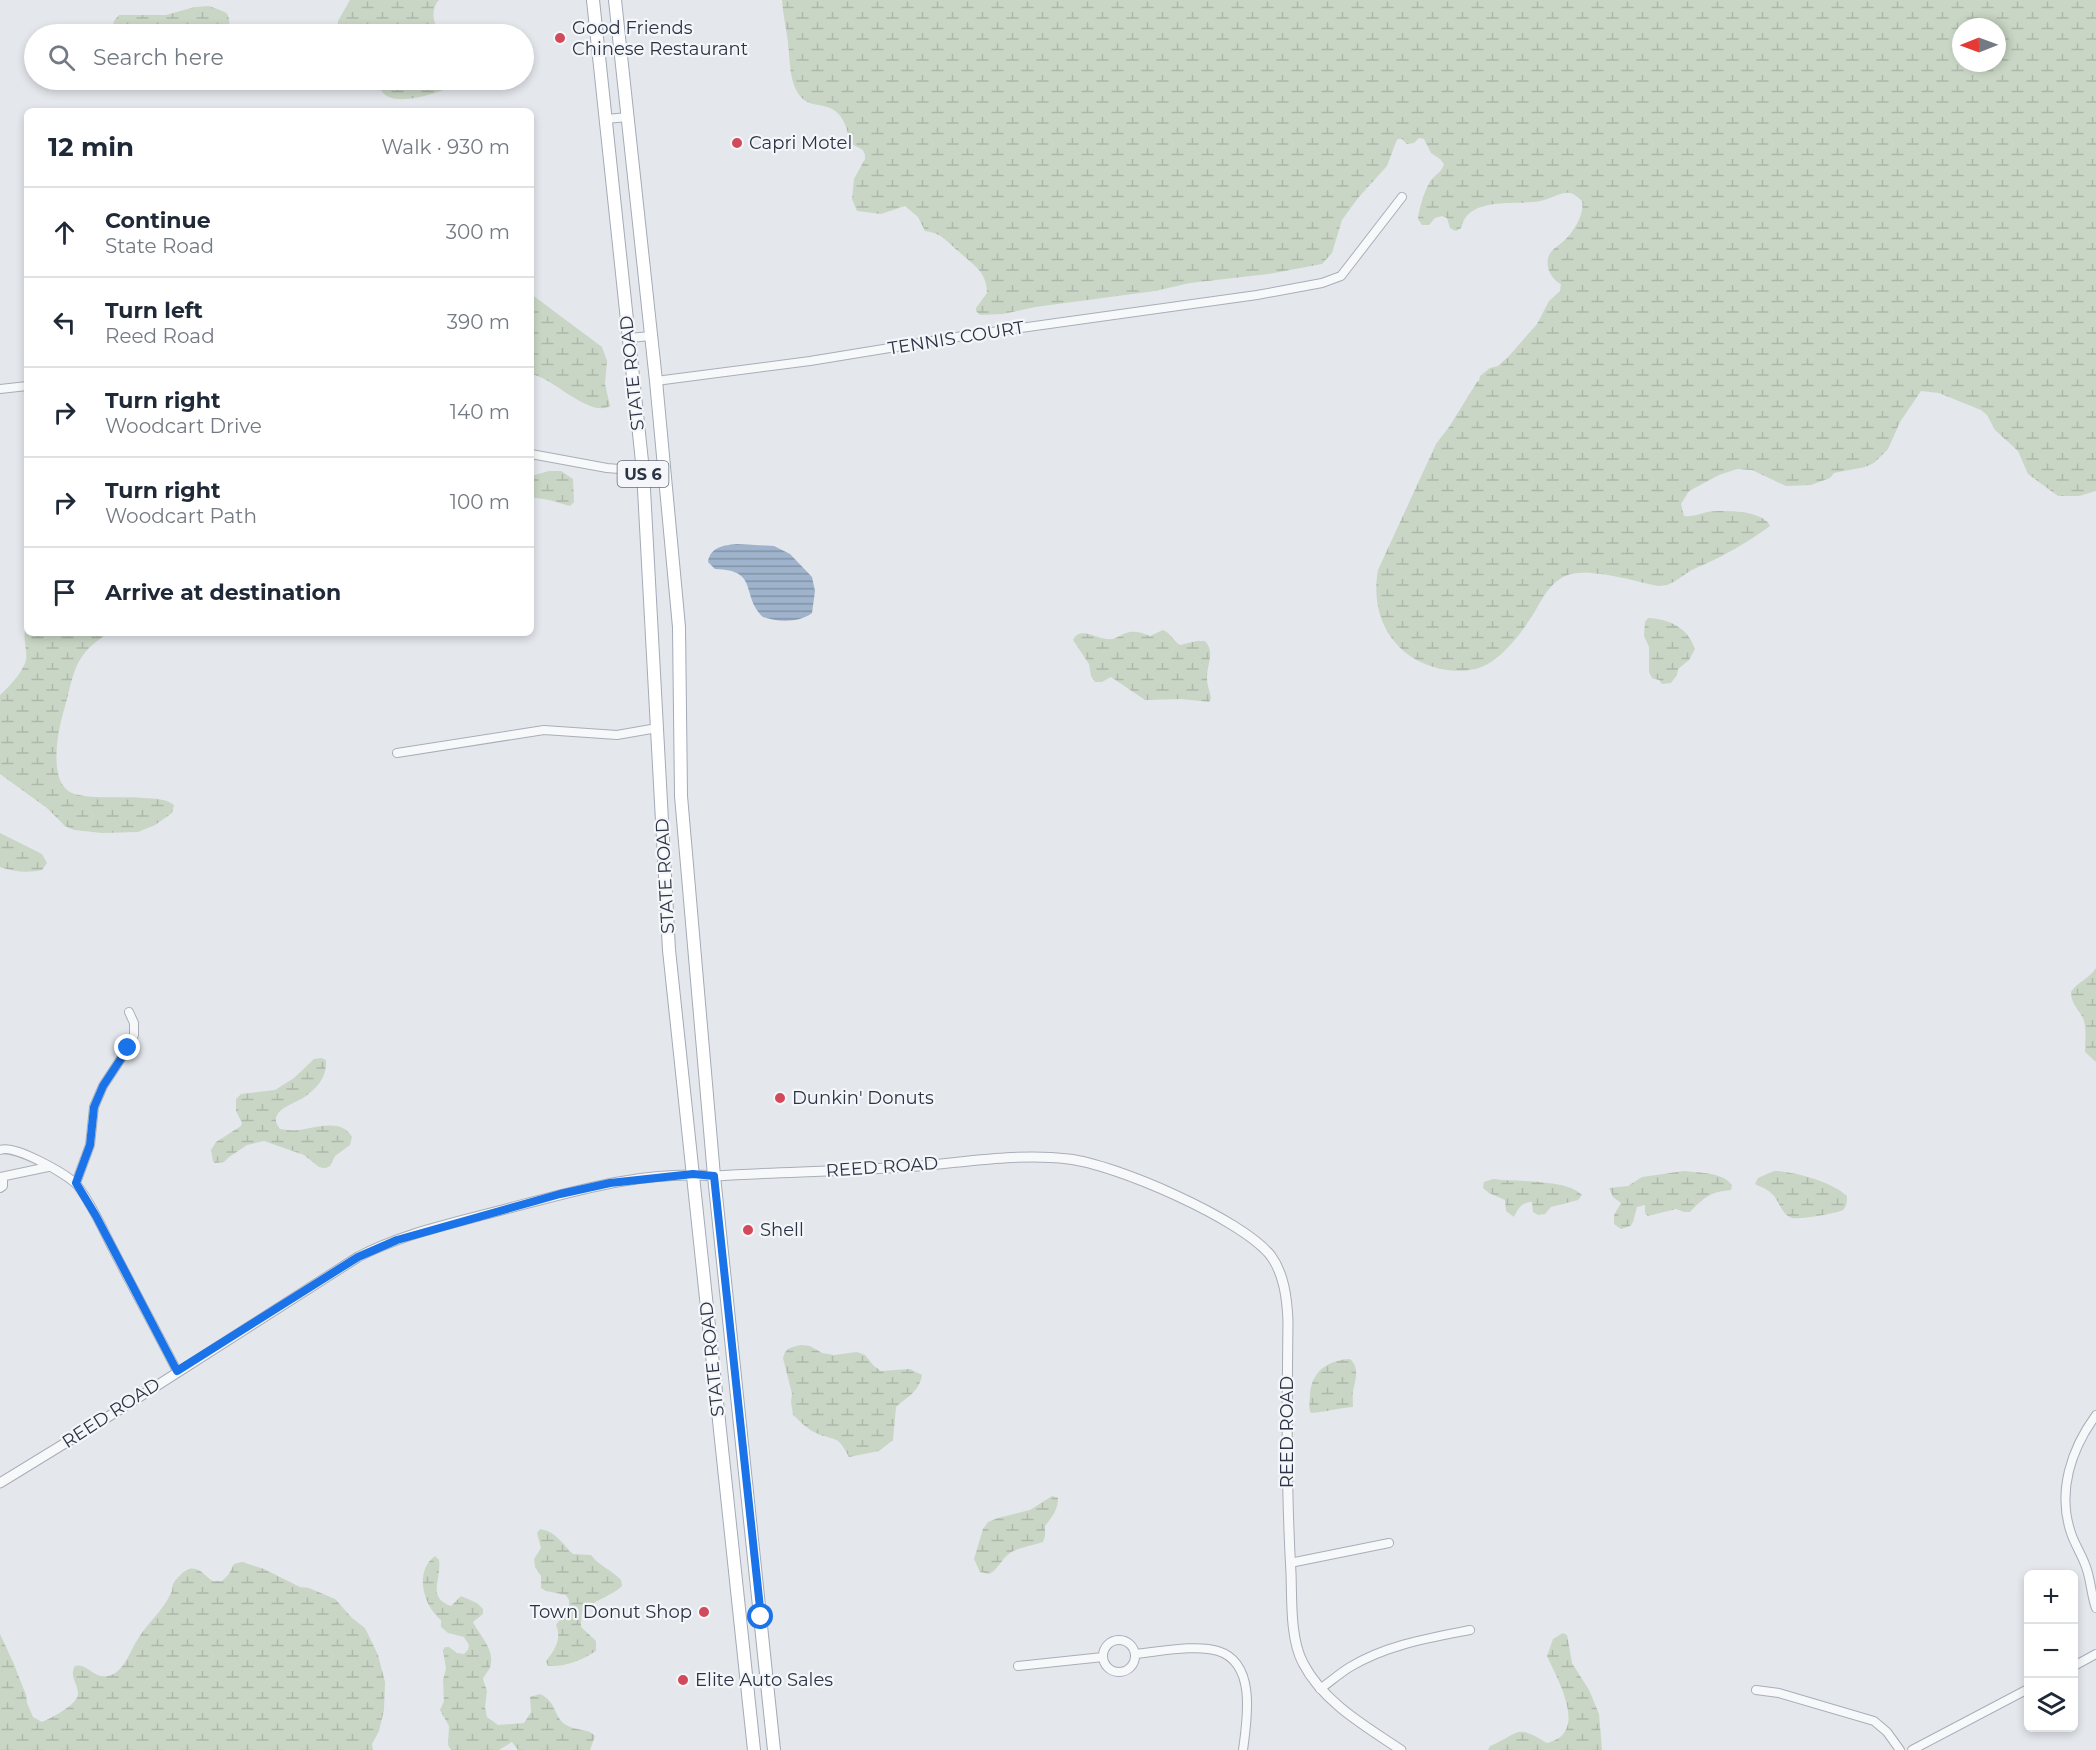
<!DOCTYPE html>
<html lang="en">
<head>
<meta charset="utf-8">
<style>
  :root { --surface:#fff; --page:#f2f2f3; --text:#1f2937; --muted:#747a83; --line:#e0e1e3 }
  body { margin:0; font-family:Montserrat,sans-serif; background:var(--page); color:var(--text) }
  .controls { position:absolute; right:18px; bottom:18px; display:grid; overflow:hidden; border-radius:9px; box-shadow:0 3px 9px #0003 }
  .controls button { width:54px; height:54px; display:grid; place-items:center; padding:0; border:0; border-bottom:2px solid var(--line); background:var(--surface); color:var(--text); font:30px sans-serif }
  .compass { position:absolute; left:1952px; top:18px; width:54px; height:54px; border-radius:50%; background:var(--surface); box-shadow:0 3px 9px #0003; rotate:269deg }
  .stop { position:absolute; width:18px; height:18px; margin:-14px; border:4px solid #1a73e8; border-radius:50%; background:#fff }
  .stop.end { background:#1a73e8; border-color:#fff; box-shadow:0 2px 6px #0008 }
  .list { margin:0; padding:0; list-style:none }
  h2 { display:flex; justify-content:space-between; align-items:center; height:78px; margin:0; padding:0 24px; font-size:26px }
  h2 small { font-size:20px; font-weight:400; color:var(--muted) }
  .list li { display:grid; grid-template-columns:39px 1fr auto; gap:18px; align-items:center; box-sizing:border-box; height:90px; padding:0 24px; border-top:2px solid var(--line) }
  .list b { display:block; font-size:22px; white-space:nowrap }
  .list p { margin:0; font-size:20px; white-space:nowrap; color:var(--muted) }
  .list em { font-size:20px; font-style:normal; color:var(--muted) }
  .icon { flex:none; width:33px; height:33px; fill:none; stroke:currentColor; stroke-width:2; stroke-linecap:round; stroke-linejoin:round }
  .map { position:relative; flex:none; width:2096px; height:1750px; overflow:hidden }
  .search { position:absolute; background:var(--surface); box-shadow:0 3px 9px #0003; left:24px; top:24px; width:510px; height:66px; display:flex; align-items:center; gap:15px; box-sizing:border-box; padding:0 21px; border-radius:33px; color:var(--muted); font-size:22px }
  .panel { position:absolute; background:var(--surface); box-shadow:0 3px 9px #0003; left:24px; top:108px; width:510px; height:528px; border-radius:9px }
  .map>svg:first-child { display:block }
  .wetland { fill:url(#wetland-marsh); fill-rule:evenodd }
  .water { fill:url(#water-rules) }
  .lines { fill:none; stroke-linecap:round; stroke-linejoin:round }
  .minor-casing { stroke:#a9aeb7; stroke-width:10 }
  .tertiary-casing { stroke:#a9aeb7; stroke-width:11 }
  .primary-casing { stroke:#a3abb8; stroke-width:14 }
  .minor { stroke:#f7f8fa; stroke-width:8 }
  .tertiary { stroke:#f7f8fa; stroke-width:9 }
  .primary { stroke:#fff; stroke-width:12 }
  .route { stroke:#1a73e8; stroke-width:8 }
  .poi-dot { fill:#d1495b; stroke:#f4f6f9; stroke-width:2 }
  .labels { text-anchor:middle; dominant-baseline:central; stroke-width:4.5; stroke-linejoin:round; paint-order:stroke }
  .shield { fill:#f4f6f9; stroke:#676e7b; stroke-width:1.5 }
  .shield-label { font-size:16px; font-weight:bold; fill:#2b3445 }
  .poi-label { font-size:18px; fill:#2b3445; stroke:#f4f6f9; text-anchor:start }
  .street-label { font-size:18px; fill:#2b3445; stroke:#f4f6f9 }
</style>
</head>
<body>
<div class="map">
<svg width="2096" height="1750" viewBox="0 0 2096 1750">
  <defs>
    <pattern id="wetland-marsh" width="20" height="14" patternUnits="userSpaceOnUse" patternTransform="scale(1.5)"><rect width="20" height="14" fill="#c9d6c5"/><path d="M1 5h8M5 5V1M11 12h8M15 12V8" fill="none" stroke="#adb8ab"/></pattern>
    <pattern id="water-rules" width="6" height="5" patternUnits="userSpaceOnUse" patternTransform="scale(1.5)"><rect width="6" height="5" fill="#9fb4cc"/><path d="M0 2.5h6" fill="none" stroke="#8293a7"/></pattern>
  </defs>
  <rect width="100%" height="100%" fill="#e4e7ec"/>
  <path class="wetland" d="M350,0H439C430,9 433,25 441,34H338V21Z
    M782,0H2096V491L2079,496H2058L2028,474L2018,451L1995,430L1987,415L1981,410L1939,393L1921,391L1900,422L1888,449L1874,463L1865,467L1834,473L1830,478L1811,485L1786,486L1752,470L1737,469L1719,475L1689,491L1681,504L1684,516C1693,517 1699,514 1707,512C1723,510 1763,510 1770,526C1745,544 1724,556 1696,568C1682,574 1675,586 1658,586C1634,581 1586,566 1565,576C1545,586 1540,606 1528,622C1519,636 1505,653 1491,662C1477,671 1462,672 1447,670C1396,662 1369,620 1378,570L1436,444L1449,427L1477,382L1479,381L1480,376L1490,368L1498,366L1509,356L1537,324L1549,301L1560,291L1561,284C1550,279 1543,263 1551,252C1555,247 1561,244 1566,239C1574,231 1585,213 1582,201C1577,197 1573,192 1566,193C1559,193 1548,200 1540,201C1517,206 1468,195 1461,228L1456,231L1450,228L1447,218L1442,216L1435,218L1429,225H1422L1418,219C1419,208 1425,189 1431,180C1436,174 1441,173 1444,164L1440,159L1431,153L1424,139L1419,138L1414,143L1407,144L1402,139H1398L1396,142L1387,166L1358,198L1342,220L1332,253L1322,264L1268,274L1190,283L1155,291L1035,307L1003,314L980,315L976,311V308L987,293C987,271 972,264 958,251C945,240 943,234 925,231L918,217L905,206L881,214L857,211L852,199L854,179L865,159V155L863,150L850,143C848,131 844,114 830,108C820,104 808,106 800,96C789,82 790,59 788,42C786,28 783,14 782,0ZM1961,27H1997V63H1961Z
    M209,6C232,15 227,9 231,34H111L114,21L119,15H166L195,7Z
    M374,80H466C451,89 406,105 389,97C382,94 378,86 374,80Z
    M531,294L602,347L607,361L605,384L610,406C589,418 554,378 531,374Z
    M549,471H561L573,479L574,502L570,506L549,500L531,497V476Z
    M1648,618C1670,619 1688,628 1695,649L1689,660L1678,669L1677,675L1671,683L1662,684L1659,680L1652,678L1649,672V647L1644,636L1645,622Z
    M27,627V633H108C72,657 75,672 64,710C58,729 48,780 70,792C84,800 125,796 143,798C154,799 165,798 174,805L172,813L155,825L138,832L102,833L74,830L65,826L47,808L0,774V695C9,687 23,672 26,660C28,649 21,637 27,627Z
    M1163,630C1172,634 1172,640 1180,645L1197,641H1205C1216,653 1206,666 1207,679C1207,685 1210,692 1211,698L1209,702L1181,699L1145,700L1111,677L1102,682H1095L1091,676L1089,664L1073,640C1081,624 1099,642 1113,639C1117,638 1122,634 1126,633C1135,630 1142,633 1150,636Z
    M0,833L42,854L47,863L42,870C28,873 14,872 0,867Z
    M2096,968V1062L2085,1052C2085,1042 2087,1027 2083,1018C2078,1008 2071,1004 2071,992C2077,982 2089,979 2096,968Z
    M321,1058L326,1060C326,1069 325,1075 320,1082C316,1088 309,1094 303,1098C291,1105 266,1112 280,1129C287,1130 293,1131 299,1130C316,1128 342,1118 352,1137L350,1145L335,1156L330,1166L326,1168L319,1167L304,1155L264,1141L247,1145L229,1157L224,1162L215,1163L213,1161L211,1150L216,1142L241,1126L242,1123L236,1111V1099L241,1094L275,1090L294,1078L314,1059Z
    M1684,1171C1701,1173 1722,1172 1732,1185L1731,1190C1709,1192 1705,1197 1690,1212H1684L1676,1209L1648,1216L1645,1213V1205L1637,1207L1633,1222L1630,1226L1621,1229L1614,1224V1215L1621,1203L1613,1197L1609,1188L1628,1186L1642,1177Z
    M1774,1171C1794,1171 1833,1182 1847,1196C1847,1201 1847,1206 1843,1210C1839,1213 1797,1220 1792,1218C1780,1214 1780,1200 1771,1193C1766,1188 1760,1187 1755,1184L1758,1178Z
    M1493,1179C1515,1182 1568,1179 1582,1195L1578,1200L1551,1207L1545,1214L1538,1215L1533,1212L1532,1202C1522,1202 1518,1208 1514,1217L1506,1211L1505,1200L1489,1193L1483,1188L1484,1182Z
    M801,1345L810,1346L822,1353L834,1355L857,1352L865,1355L874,1366L881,1371L910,1369L922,1375C919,1392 907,1397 896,1407L893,1440L879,1451L849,1457C837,1434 837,1442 816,1433C808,1430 800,1421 793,1415L791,1402L792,1394L783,1358C785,1348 792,1347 801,1345Z
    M1350,1359C1359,1367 1356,1377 1354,1387C1352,1393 1353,1400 1353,1407C1338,1408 1326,1412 1311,1413C1308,1407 1310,1401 1310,1394C1312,1371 1328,1360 1350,1359Z
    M1052,1496L1058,1498C1058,1510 1052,1517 1045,1526V1536L1043,1542C1032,1546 1019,1547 1010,1553C1001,1559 998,1570 989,1574L980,1572L974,1559L983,1529L988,1522L998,1518L1030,1510Z
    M540,1529C557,1532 562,1544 573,1554L591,1555C599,1566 612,1570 621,1580L622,1586C612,1596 586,1604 582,1612C581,1617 581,1622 581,1627L596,1641V1651C582,1660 566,1667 548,1666L546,1661C555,1650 562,1639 556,1625L562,1617L569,1612V1600L566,1595L546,1591L541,1588V1576L535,1567L534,1559L541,1548L537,1533Z
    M435,1556L439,1560C442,1579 426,1597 451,1606L461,1596L477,1603L483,1609V1614L473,1622C479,1635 496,1650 490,1667C489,1671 484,1675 483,1679L487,1691L485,1707L487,1717L498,1725L524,1723L531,1712L530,1697L540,1694C558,1702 553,1719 568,1726C577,1731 588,1728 595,1736L590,1750H518L512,1742L499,1750H451L448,1745L449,1726L440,1710L444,1701L443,1680L446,1669L443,1650L445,1647H449L457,1653L464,1654L468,1650L469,1645L464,1637L448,1633L441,1627V1620C423,1606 414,1571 435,1556Z
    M242,1562L264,1569L300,1587L309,1588L335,1599L352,1618L365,1628L378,1655L385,1682L384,1710L379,1731L372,1744L373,1750H0V1634L13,1662L26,1695L27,1703L33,1717L42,1722C52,1718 79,1704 78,1693C77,1682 69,1676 75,1666C87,1662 93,1679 108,1676C123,1673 129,1654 136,1642C146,1624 163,1611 171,1593C173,1590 172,1587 173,1584C176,1579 183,1571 189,1569C200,1566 205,1577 213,1581C214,1581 221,1581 222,1581L229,1574L234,1564Z
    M1563,1633L1567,1635L1572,1663L1589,1690L1599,1714L1602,1750H1488L1490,1746C1521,1733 1514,1723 1547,1743C1590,1733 1557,1679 1547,1656L1553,1639Z"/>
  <path class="water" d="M737,544L774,546L790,554L812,577L815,591L812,613C799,623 778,622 763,617C740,595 760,570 715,569L708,562C710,547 724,545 737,544Z"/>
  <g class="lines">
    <defs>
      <path id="minor" d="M606,119L628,117
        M629,338L651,336
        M656,381L810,361L963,336L1257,295L1322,283L1341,276L1402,197
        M0,389L27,386
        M531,454L607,468L643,471
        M397,753L544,730L617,735L657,728
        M0,1150C14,1144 67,1174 77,1185C92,1204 102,1228 113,1249C134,1290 156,1330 177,1371
        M0,1177L48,1167
        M76,1183L90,1145L94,1107L103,1086L128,1048L134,1035V1023L129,1012
        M0,1188L3,1186V1178
        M2096,1415C2071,1449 2057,1492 2071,1533C2075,1545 2082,1555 2086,1567C2091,1580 2091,1595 2096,1608
        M1290,1563L1389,1543
        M1103 1656a16 16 0 1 1 32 0a16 16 0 1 1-32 0Z
        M1135,1654C1158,1652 1196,1644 1218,1651C1257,1663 1247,1720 1243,1750
        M1018,1666L1103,1657
        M2074,1666L2096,1654
        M1320,1689C1330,1682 1340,1673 1350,1667C1386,1645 1429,1638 1470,1630
        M1756,1690L1779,1693L1874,1721L1887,1732L1900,1750
        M1912,1750L2028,1689"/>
      <path id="tertiary" d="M0,1483L111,1415L358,1257C402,1234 450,1224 498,1211C568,1193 640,1170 714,1176C782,1172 850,1171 918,1166C968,1162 1019,1153 1068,1159C1115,1164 1242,1219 1271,1256C1284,1274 1287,1298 1288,1321C1287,1405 1286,1488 1291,1573C1292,1599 1290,1639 1303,1663C1323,1702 1365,1726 1401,1750"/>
      <path id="primary" d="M593,0L643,471L669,950L754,1750
        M615,0L656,381L679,627L681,796L714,1176L774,1750"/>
    </defs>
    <use href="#minor" class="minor-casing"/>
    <use href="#tertiary" class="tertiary-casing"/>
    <use href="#primary" class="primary-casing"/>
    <use href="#minor" class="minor"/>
    <use href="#tertiary" class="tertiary"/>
    <use href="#primary" class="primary"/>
  </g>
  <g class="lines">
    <path class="route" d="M128,1048L103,1086L94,1107L90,1145L76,1183L96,1216L177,1371L358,1257L397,1240L560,1194L610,1183L693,1174L714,1176L761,1617"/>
  </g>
  <g class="poi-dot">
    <circle cx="560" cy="38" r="6"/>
    <circle cx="737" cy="143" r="6"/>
    <circle cx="780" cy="1098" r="6"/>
    <circle cx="748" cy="1230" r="6"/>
    <circle cx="704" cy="1612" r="6"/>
    <circle cx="683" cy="1680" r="6"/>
  </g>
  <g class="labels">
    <rect class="shield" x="617.5" y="461" width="51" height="26" rx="4.5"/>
    <g class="shield-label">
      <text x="643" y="474">US 6</text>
    </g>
    <g class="poi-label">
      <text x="572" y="28">Good Friends<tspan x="572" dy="21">Chinese Restaurant</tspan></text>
      <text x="749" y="143">Capri Motel</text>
      <text x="792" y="1098">Dunkin' Donuts</text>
      <text x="760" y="1230">Shell</text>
      <text x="692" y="1612" text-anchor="end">Town Donut Shop</text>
      <text x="695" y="1680">Elite Auto Sales</text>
    </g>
    <g class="street-label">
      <text transform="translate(956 338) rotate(-9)">TENNIS COURT</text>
      <text transform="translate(632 373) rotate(-96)">STATE ROAD</text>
      <text transform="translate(665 876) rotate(-93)">STATE ROAD</text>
      <text transform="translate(882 1167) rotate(-4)">REED ROAD</text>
      <text transform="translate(712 1359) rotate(-96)">STATE ROAD</text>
      <text transform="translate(111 1413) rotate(-33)">REED ROAD</text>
      <text transform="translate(1287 1432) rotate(-90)">REED ROAD</text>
    </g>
  </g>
</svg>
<div class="controls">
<button>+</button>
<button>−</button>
<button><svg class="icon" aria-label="layers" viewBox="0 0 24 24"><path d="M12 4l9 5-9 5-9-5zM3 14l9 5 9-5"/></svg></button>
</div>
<svg class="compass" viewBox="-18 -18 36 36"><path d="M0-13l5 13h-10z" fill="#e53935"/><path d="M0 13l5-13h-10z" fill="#747a83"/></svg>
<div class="stop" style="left:761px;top:1617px"></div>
<div class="stop end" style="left:128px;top:1048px"></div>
<div class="search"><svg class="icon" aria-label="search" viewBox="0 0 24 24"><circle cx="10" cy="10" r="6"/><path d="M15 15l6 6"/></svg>Search here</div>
<section class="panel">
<h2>12 min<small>Walk · 930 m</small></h2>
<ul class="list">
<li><svg class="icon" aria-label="ahead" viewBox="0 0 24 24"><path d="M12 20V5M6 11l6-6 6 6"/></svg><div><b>Continue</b><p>State Road</p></div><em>300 m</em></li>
<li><svg class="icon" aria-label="left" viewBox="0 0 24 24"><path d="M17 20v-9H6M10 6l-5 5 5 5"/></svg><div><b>Turn left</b><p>Reed Road</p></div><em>390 m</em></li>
<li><svg class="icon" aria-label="right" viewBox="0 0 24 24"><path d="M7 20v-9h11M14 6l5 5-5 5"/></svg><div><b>Turn right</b><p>Woodcart Drive</p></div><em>140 m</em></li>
<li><svg class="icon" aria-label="right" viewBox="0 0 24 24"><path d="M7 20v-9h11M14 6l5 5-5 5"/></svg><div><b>Turn right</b><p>Woodcart Path</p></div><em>100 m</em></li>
<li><svg class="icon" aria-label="arrive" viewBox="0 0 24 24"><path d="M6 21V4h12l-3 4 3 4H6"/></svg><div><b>Arrive at destination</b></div></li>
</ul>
</section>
</div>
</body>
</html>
